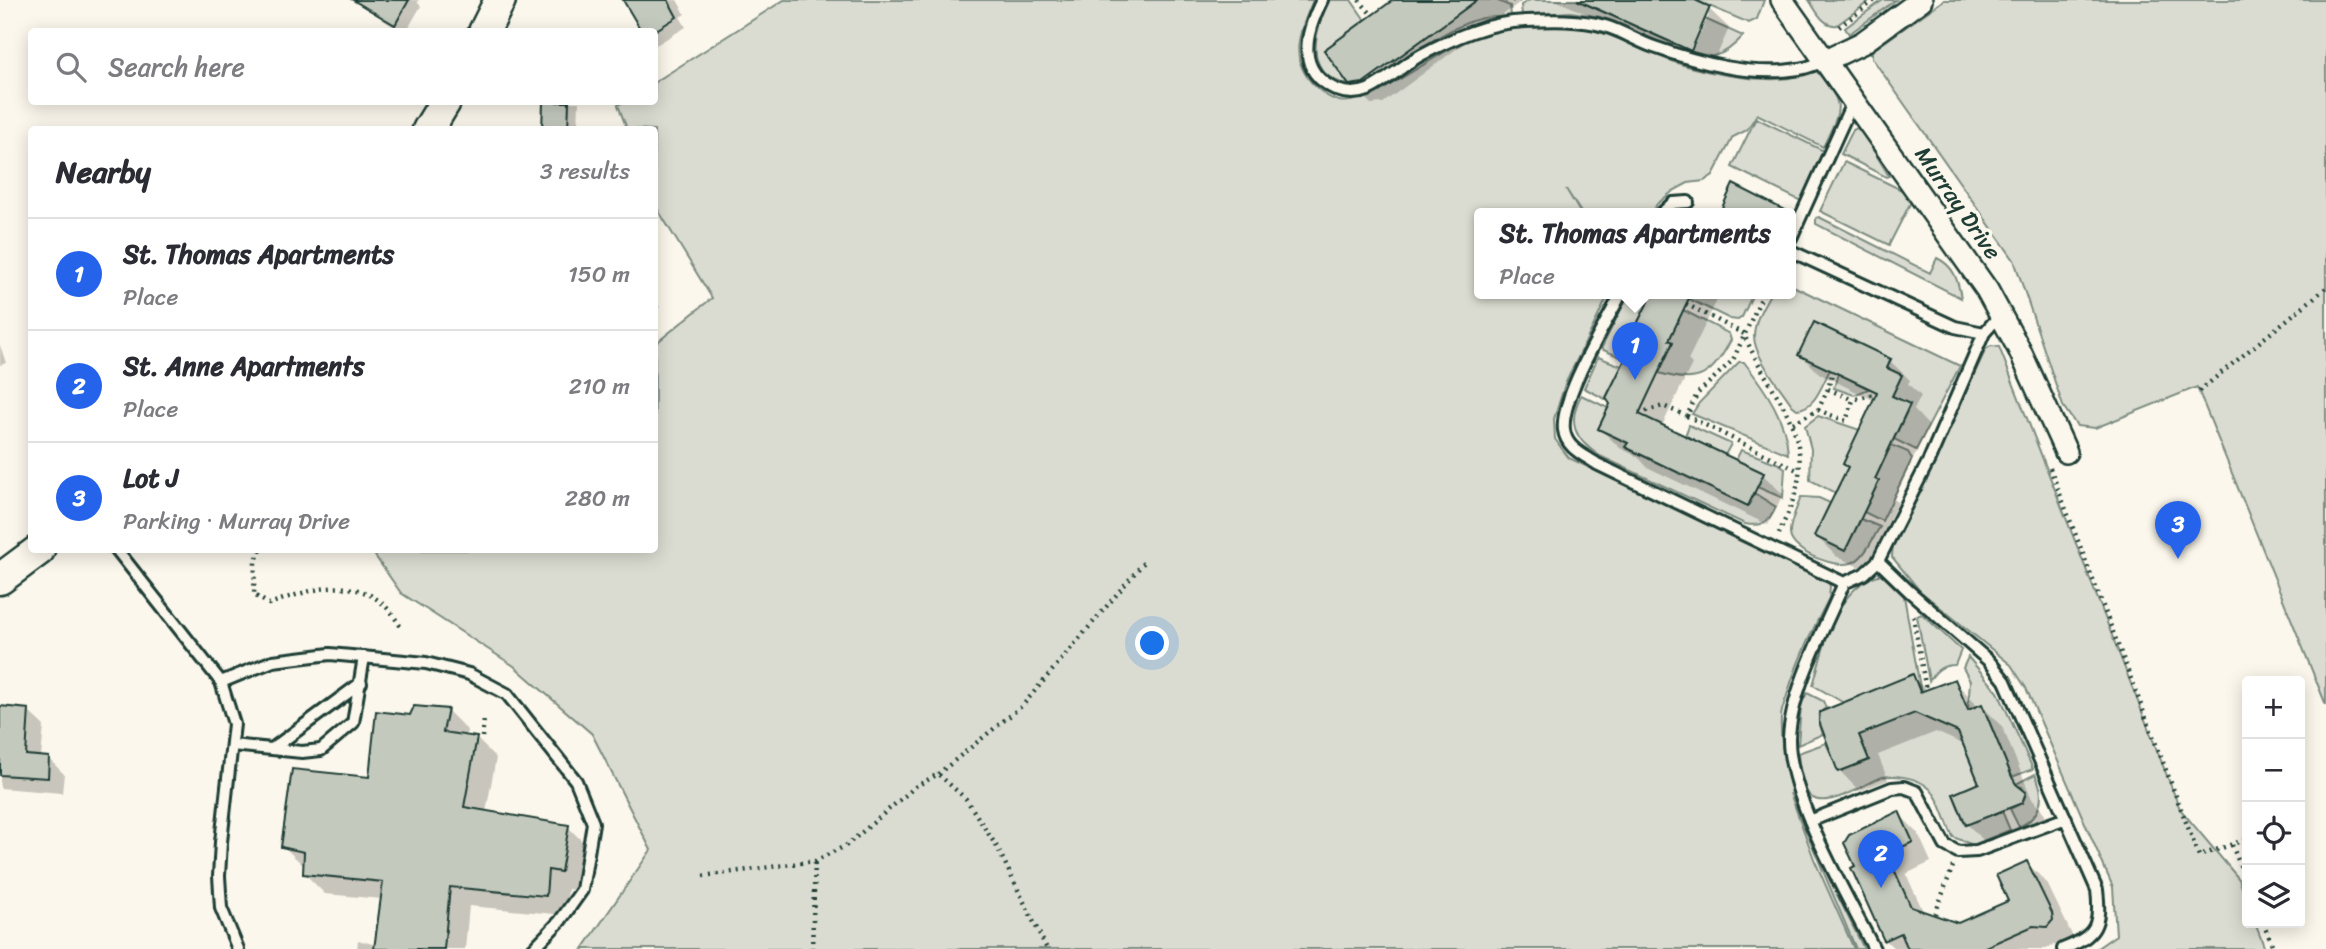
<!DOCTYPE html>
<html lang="en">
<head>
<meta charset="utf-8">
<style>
  :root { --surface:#fff; --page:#f7f7f7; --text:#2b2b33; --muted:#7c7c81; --line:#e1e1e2; --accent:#2563eb }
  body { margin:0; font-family:Sriracha,sans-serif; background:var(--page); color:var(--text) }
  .controls { position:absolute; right:21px; bottom:21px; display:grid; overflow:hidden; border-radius:7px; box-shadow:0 4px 18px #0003 }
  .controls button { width:63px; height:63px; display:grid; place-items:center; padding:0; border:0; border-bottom:2px solid var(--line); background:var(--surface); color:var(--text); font:35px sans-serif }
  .you { position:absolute; left:1153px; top:644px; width:24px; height:24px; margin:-18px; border:5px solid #fff; border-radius:50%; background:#1a73e8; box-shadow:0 0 0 10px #1a73e833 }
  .badge { display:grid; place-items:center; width:46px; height:46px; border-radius:50%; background:var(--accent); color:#fff; font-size:23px; font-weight:700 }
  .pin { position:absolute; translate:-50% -58px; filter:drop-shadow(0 2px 4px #0008) }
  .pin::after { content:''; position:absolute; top:37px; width:24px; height:21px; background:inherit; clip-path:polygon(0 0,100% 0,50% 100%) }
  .popup { position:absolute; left:1474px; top:208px; width:322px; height:91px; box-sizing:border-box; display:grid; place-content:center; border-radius:7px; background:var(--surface); filter:drop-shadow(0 2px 5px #0005); font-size:23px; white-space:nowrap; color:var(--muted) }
  .popup b { font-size:26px; color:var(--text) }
  .popup::after { content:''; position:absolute; left:50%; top:100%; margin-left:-14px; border:14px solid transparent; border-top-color:var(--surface) }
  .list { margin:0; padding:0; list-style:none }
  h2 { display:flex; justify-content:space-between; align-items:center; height:91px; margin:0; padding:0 28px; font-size:30px }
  h2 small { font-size:23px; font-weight:400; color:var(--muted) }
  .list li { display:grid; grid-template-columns:46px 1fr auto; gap:21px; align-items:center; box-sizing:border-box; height:112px; padding:0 28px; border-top:2px solid var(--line) }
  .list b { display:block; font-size:26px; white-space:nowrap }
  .list p { margin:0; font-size:23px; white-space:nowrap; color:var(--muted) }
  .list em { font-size:23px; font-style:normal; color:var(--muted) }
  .icon { flex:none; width:38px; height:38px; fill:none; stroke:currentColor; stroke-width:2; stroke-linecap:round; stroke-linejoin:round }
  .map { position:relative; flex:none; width:2326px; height:949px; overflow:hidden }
  .search { position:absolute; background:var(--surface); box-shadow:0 4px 18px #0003; left:28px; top:28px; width:630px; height:77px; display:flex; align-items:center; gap:18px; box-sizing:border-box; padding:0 24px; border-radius:7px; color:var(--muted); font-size:26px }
  .panel { position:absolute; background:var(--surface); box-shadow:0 4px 18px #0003; left:28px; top:126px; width:630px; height:427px; border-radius:7px }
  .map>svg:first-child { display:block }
  .green { fill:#dbdcd1; stroke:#7d8c82; stroke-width:2 }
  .shadow { fill:#0003; fill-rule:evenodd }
  .building { fill:#c4c9be; stroke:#1f3d34; stroke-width:2 }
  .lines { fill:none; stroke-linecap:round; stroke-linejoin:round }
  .lane-casing { stroke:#1f3d34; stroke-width:16 }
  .street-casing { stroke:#1f3d34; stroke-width:26 }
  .secondary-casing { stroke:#1f3d34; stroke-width:35 }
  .path { stroke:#1f3d34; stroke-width:4.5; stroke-dasharray:2 5; stroke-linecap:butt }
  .lane { stroke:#fbf7ec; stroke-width:10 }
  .street { stroke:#fbf7ec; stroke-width:21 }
  .secondary { stroke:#fbf7ec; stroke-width:30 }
  .labels { text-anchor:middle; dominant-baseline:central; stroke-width:7; stroke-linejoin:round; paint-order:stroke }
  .street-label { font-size:23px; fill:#1f3d34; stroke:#fbf7ec }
</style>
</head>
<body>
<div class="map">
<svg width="2326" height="949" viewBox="0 0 2326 949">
  <rect width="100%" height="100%" fill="#fbf7ec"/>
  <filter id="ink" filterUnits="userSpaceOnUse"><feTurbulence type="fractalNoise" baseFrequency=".0143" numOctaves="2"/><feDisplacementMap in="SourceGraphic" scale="14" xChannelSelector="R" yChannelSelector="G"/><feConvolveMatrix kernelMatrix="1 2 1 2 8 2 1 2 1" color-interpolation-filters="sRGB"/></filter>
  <g filter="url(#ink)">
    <path class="green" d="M784,0H1313C1301,30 1287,56 1313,84C1319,90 1329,99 1339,101C1368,108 1439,50 1471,38C1500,28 1535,25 1565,26C1603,28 1636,47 1671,61C1696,70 1721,75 1748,78C1772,80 1793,81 1815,69C1845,106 1843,105 1823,147L1757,114L1747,130L1733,137L1713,175L1704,181L1688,183L1673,191L1657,204L1651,214H1582L1566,189L1581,214H1479V294H1609L1565,384L1554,419L1555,439L1562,449L1569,458L1625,485L1827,579L1830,586L1829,598C1813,629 1798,659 1788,692C1786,700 1781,709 1781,718C1777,788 1834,886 1864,949H1856L1790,793L1814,859L1854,949H583L651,850L592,734L514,666L401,593L371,550H654L655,344L712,298L655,205L654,130L627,129L618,105L623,102H654L655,82Z
      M1329,0H1351L1365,20L1324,50L1349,85C1302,75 1314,33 1329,0Z
      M1477,0H1496L1510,6L1511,16C1502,17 1492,17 1483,18C1455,24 1420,48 1396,64L1393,61Z
      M1530,0H1577L1674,44H1665L1600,17L1571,12L1522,15L1521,5Z
      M1695,0H1764L1757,19L1749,23Z
      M1809,0H1871L1837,25C1823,27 1816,10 1809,0Z
      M1883,0H1896L1849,34L1845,28Z
      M1944,0H2326V705L2197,387L2095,428L2077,426L2063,406L2014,260L1872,58V51Z
      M1705,19L1743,36C1725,56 1710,62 1684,51L1683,48L1690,51Z
      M1756,118L1826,152L1801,201L1732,167Z
      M1857,128L1861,130L1889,176L1886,177L1841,154L1853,130Z
      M1844,162L1914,196L1889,245L1820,211Z
      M1819,217L1930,273L1937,258C1954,266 1958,280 1961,298L1816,224V218Z
      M1791,285L1960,366L1916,450L1894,439L1910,405L1892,396L1902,375L1887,368L1891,359L1830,370C1822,384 1816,408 1797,409L1792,405C1781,388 1754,357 1754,336C1754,322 1763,306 1770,294H1791Z
      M1629,294H1646L1651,297L1636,326L1640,329L1625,359L1601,349Z
      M1691,294H1753L1742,317L1738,320L1730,319L1689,299Z
      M1683,310L1724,331L1729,334L1731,340C1711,377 1699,385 1659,373L1673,343L1669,340Z
      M1991,346L1999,347L2180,809L2239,879L2247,901V923H2255L2265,949H2096L2116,935L2113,887L2026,688L2011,665L1920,591L1892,557L1893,541L1929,471L1986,349Z
      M1598,357L1622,366L1606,397L1607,400L1584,388Z
      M1739,362H1744C1765,389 1787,420 1788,454L1692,414L1699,403Z
      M1838,373L1869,389L1854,395L1834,388Z
      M1581,395L1608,408L1598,429L1628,443L1626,448L1748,506L1754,493L1776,507C1769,523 1763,527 1745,524L1600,456C1574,439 1567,423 1581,395Z
      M1818,416L1860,430L1843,464L1848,467L1835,493L1810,480L1811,449L1805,426Z
      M1689,425L1731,444L1725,455L1685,436Z
      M1891,445L1908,452L1912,459L1882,521L1864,512L1879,481L1875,479Z
      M1741,450L1779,464L1785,468L1783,498L1757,487L1764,473L1736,460Z
      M1801,497L1819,498L1830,503L1815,536L1845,551L1861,519L1880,527C1873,537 1866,556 1854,562C1839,570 1791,553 1790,534C1789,523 1797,508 1801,497Z
      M1881,574L1904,596L1921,693L1913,675L1844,703L1813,685C1825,644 1835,587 1881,574Z
      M1922,614L1961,650L1955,665C1942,665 1936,670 1929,681L1917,616Z
      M1968,657L1998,692L2033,769L2012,777L1982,705L1968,710L1970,681L1963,668Z
      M1807,693L1823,701L1826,708C1815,714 1819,723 1823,734L1798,745L1801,705Z
      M1923,709L1926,718L1947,727L1955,725L1979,783L1953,794L1965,825L2002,811L2010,830L1973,845L1953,837C1946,823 1941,799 1929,788C1918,778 1897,774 1883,777C1875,779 1865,785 1858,789C1813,812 1801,801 1798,753L1826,743L1839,772L1869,760L1859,735Z
      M2035,774C2046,796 2042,816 2019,827L2010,809L2022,803L2026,795L2022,787L2014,785Z"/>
    <path class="shadow" d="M379,0H419L417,2L421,6L406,32H402L383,20L373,10Z
      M634,0H677L685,14L680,17L686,27L656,45L654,32H644Z
      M1396,0H1523L1383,103L1371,104L1351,84Z
      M1555,0H1691L1709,9L1729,28L1711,69ZM1705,15H1709L1688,59L1685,58Z
      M544,102H579L578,130H543Z
      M1654,294H1720L1688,360L1692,364L1662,426L1763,475L1783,494L1768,525L1647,467L1638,457L1620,448L1600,429L1642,330Z
      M654,299L660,307L654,311Z
      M0,345L6,363L0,365Z
      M1801,355L1890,361L1910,380L1908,384L1921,396L1914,410L1929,426L1894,499L1898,502L1865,570L1836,556L1816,536L1849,468L1875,401L1820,374Z
      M1912,676L1928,692L1954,681L1974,701L1977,708L1982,706L2002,726L2032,799L2045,814L2044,819L2039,824L1987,844L1967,824L1981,784L1965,745L1936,732L1878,755L1888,780L1859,791L1840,771L1820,721Z
      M0,708L28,711L44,726L41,758L49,759L64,774L62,793L0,788Z
      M447,710L467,730L466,737L476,738L496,758L486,812L568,827L588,847L581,891L568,889L566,915L469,906L465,949H357L358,940L376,945L382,899L325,894L305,874V867L283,846L371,779L412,717Z
      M1898,813L1918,833L1931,862L1906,874L1924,913L1958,925L2010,901L2027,863L2047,883L2072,935V941L2063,947L2054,945L2044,949H1895L1885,940L1853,868Z"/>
    <path class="building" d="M353,0H409L395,25Z
      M623,0H668L677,17L653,32H642Z
      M1393,0H1477L1363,83L1349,85L1324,50Z
      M1577,0H1695L1710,7L1691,51Z
      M543,102H569L568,130H542Z
      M1733,184L1792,214H1719Z
      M1652,294H1691L1669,340L1673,342L1639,414L1764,473L1748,506L1625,447L1628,443L1598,429L1610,404L1606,398L1640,329L1636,326Z
      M1814,322L1891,359L1887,368L1902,375L1892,396L1910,404L1875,479L1879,481L1845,551L1814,536L1848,467L1843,464L1877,392L1798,355Z
      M1913,674L1920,692L1955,679L1968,710L1982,704L2012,777L2016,784L2026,792L2022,803L1966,825L1953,794L1979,783L1958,732L1915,713L1859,735L1869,760L1838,772L1819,721L1820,712Z
      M0,706L29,709L26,755L49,757L48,778L0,775Z
      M414,706L448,709L443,732L477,737L464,807L569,825L561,872L548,870L546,896L450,887L444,949H374L383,882L303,874L304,852L281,847L292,769L369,777L376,711L410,715Z
      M1899,811L1913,842L1887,854L1911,907L1958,923L2008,901L1996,875L2027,861L2052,913L2053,920L2047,927L2033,926L1981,949H1908L1901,933L1884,941L1851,868L1855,866L1844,843L1849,835Z"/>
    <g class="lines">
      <defs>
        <path id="lane" d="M1322,0C1305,34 1295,71 1337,90C1347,94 1358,94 1368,90C1387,81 1403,65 1421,55C1453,38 1489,22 1526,21C1552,20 1579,19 1605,26C1622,31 1637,41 1654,47C1699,63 1751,77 1799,69C1808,68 1816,64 1824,61
          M1661,214L1673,203L1688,202
          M1791,238L1853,101
          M1791,251L1955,327L1984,333
          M1621,294C1605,325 1560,398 1564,430C1566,448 1584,455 1597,464L1844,583
          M117,550L221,682L234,724L221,842L219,876L221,908L238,949
          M1878,561L1909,591L1989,661L2005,681L2097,890C2101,924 2097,936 2063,949
          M221,682L273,661L330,654L426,663L469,674L507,694L576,781L593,823L582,890L560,921L533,949
          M232,745L302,752L321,750L353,723L364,657
          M272,749L361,683
          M1810,821L1892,788L1904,787L1917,792L1945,845L1958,852L1977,851L2066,818
          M1874,949C1847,895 1788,797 1789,738C1791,690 1825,627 1844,583L1864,574L1878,561L1929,460L1984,333L2000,315"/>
        <path id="street" d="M1782,0L1987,290L2019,349L2066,452
          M1824,61L1862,43L1921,0"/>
        <path id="secondary" d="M484,32L500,0
          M428,130L445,102
          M0,579L39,550"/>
      </defs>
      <use href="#lane" class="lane-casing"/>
      <use href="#street" class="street-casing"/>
      <use href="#secondary" class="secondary-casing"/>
      <path class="path" d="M1359,0L1372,15
        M1505,0H1520
        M1839,27L1875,0
        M1686,304L1744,334C1766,390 1815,428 1795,494C1791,508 1784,521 1779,534
        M1828,389L1853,400
        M2199,391L2326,288
        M1818,410L1828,389L1833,371
        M1639,413L1663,406L1687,416L1697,394L1733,360L1763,294
        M1687,416L1799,471
        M1793,423L1818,410L1846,421L1853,400L1877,393
        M2050,468L2199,856L2247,839
        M261,550L255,562L254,595L269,604C306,591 351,574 384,605C391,611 396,620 401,627
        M1913,616L1926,690
        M482,737L484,719
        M938,774L1023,705L1145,561
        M2232,845L2247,883
        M703,876L815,861L847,845L915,787L938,774L966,799L997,847L1047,949
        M1935,914L1953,866
        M2263,923L2274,949
        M1944,948V949
        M812,949L815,861"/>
      <use href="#lane" class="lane"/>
      <use href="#street" class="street"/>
      <use href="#secondary" class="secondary"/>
    </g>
  </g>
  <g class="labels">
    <g class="street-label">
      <text transform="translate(1958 203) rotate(55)">Murray Drive</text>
    </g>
  </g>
</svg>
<div class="controls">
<button>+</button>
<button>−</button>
<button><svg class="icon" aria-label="locate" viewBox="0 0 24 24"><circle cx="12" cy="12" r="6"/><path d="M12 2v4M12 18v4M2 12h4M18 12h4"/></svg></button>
<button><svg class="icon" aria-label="layers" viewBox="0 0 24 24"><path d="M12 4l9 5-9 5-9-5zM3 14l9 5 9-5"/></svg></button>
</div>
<div class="you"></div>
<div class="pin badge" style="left:1635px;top:380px">1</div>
<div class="popup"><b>St. Thomas Apartments</b>Place</div>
<div class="pin badge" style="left:1881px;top:888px">2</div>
<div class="pin badge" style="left:2178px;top:559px">3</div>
<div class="search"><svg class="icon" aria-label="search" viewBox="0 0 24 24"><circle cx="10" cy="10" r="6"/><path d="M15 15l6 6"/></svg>Search here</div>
<section class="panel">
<h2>Nearby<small>3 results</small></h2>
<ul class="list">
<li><span class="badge">1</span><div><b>St. Thomas Apartments</b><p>Place</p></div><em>150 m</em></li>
<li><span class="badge">2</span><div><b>St. Anne Apartments</b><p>Place</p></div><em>210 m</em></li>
<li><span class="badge">3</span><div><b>Lot J</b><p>Parking · Murray Drive</p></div><em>280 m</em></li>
</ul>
</section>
</div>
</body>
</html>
